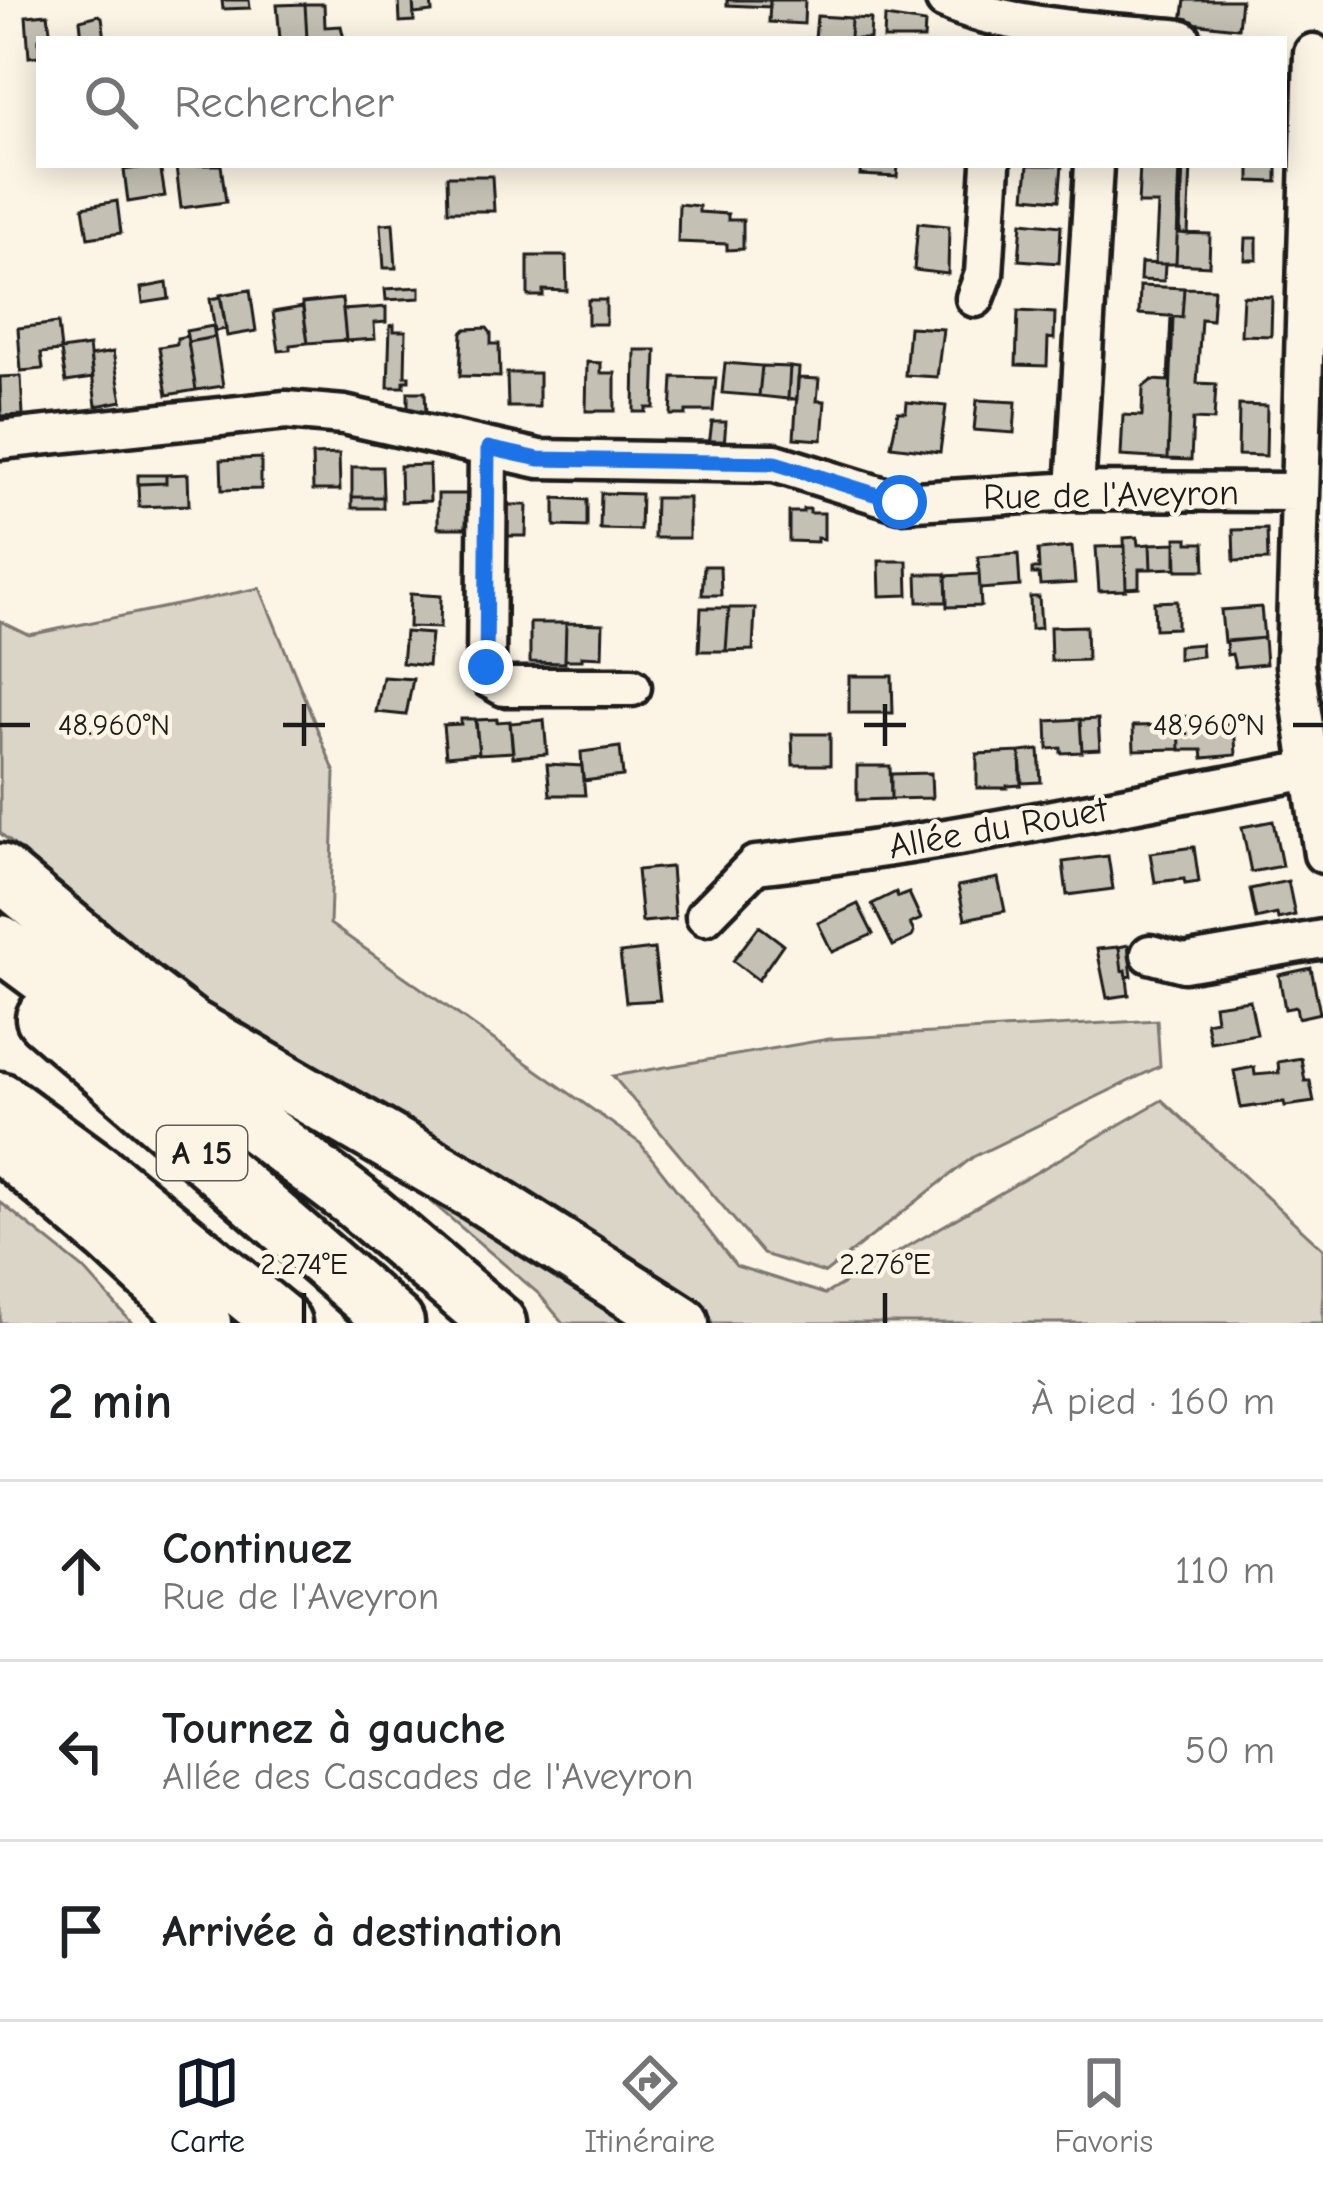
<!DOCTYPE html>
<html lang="fr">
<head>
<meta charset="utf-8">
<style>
  :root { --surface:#fff; --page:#f2f2f2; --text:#202124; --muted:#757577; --line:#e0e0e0; --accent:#111827 }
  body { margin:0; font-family:"Comic Neue",sans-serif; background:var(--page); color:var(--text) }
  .stop { position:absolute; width:36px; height:36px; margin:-27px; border:9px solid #1a73e8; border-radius:50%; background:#fff }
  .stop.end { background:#1a73e8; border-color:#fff; box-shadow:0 3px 12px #0008 }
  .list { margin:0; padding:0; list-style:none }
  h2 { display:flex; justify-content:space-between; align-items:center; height:156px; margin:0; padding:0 48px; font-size:51px }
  h2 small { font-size:39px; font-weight:400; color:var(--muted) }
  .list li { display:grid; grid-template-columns:78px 1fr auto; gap:36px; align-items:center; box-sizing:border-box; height:180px; padding:0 48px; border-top:3px solid var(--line) }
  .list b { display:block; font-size:45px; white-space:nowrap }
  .list p { margin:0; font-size:39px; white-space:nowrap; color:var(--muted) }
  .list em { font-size:39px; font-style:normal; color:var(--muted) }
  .icon { flex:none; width:66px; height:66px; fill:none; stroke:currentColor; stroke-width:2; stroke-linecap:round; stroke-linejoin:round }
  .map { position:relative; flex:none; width:1323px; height:1323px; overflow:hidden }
  .search { position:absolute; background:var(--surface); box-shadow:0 6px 30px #0003; left:36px; right:36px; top:36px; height:132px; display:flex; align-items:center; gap:30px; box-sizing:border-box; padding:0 42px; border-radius:0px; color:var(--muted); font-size:45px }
  .sheet { height:696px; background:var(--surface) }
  nav { display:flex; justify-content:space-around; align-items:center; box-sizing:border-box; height:168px; border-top:3px solid var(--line); background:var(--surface); font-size:33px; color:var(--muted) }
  nav a { display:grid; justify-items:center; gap:6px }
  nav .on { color:var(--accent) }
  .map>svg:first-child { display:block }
  .green { fill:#dbd5c8; stroke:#7c7872; stroke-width:3 }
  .building { fill:#c4c0b3; stroke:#1c1c1c; stroke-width:3 }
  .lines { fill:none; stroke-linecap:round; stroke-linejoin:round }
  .minor-casing { stroke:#1c1c1c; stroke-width:45 }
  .highway-casing { stroke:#1c1c1c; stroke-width:63 }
  .minor { stroke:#fcf5e5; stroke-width:36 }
  .highway { stroke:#fcf5e5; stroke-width:54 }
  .route { stroke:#1a73e8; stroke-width:15 }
  .ticks { fill:none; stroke:#1c1c1c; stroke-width:4.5 }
  .labels { text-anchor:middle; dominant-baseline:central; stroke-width:9; stroke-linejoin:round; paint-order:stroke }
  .shield { fill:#fcf5e5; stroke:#5f5d58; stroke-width:3 }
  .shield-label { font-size:33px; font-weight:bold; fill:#1c1c1c }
  .street-label { font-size:36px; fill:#1c1c1c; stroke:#fcf5e5 }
  .ticks-label { font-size:30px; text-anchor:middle; fill:#1c1c1c; stroke:#fcf5e5; stroke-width:9; stroke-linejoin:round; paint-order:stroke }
</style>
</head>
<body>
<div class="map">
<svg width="1323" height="1323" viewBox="0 0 1323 1323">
  <rect width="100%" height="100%" fill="#fcf5e5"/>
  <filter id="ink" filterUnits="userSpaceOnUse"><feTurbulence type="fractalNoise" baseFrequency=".00833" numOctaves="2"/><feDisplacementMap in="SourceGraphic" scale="24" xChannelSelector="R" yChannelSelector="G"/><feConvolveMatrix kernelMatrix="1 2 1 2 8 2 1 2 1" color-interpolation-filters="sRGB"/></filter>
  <g filter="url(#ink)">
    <path class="green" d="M260,588L335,773L330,924L640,1143L736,1266L825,1294L1162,1100L1323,1249V1323H563L539,1294L0,833V621L29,635Z
      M1157,1020L1160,1066L973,1157L825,1273L763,1254L613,1076L829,1039Z
      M0,1202L84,1269L132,1323H0Z"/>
    <path class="building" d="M222,0H249L250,8L223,9Z
      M399,0H413L414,21L400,22Z
      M413,0H431L432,12L414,14Z
      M727,0H770V7L727,5Z
      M770,0H805L804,24L769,22Z
      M1185,0H1241L1238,28L1182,22Z
      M305,4H324L325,27L341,26L344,39H307Z
      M305,4L307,39H280L277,5Z
      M48,14L51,39H39V56L29,57L26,16Z
      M99,15L102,17L105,39H82L80,20Z
      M817,16L851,18L850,39H815Z
      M885,17L925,23L924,39H884Z
      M851,18L871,19L870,39H850Z
      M160,165L165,196L128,202L124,170Z
      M190,165H221L226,202L181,208L176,167Z
      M861,165H898L897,177L860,175Z
      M1028,165H1062L1059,200L1025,197Z
      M1140,165H1180L1176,264H1155L1158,204H1138Z
      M1180,165H1183L1180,233L1210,234L1209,266L1176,264Z
      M1183,165H1191L1188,234L1180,233Z
      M1250,165H1277V182L1250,181Z
      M447,176H492L494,211H448Z
      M117,201L121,233L88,238L83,207Z
      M679,204L699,206V212L728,214V220H743V249L727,250V244L678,242Z
      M1022,222L1061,226L1059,263L1019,260Z
      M393,223L396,268H384L381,224Z
      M918,223L949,226L948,274L914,270Z
      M1246,238H1257V260H1245Z
      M528,256H566L567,291L543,290V296H528Z
      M1141,263L1165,264L1164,281L1140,280Z
      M167,283L169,299L143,303L141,288Z
      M1140,286L1184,288L1182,317L1139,314Z
      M420,287V298L386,300L385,289Z
      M1184,288L1214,289L1212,320L1201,319L1197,383L1216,384L1214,420L1193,419L1191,460L1168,459L1173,317H1182Z
      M250,290L256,331L227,336L220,295Z
      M1243,296L1272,297L1271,336L1241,335Z
      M221,297L226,329L215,331L210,299Z
      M342,299L346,340L308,343L302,303Z
      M588,300H606V324H588Z
      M303,307L308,343L290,345V350L279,351L273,312Z
      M386,307V322L374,323L375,339L346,341L343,310Z
      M1018,311L1055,313L1054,339L1048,338L1047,366L1016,365Z
      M1171,316L1173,317L1168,459L1121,456L1123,415L1142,416L1143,387L1152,380L1168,381Z
      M58,323L61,350L89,346L93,378L66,382L61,351L41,353L43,369L21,371L18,328Z
      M394,325V331H406L405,376H409V381H404V387H388L390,326Z
      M213,326L215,337L188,342L186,331Z
      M909,327L943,329L937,377L905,375Z
      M487,328L491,333V344H499L500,377L460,376L462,333L466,329Z
      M187,336L196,390L167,395L159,347L177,344V338Z
      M215,337L223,386L196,390L188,342Z
      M635,350H656L654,408H646V412H634Z
      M113,352L122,401L96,406L90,356Z
      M587,362L601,363V373H615V411H586Z
      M725,363L762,366L759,396L722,393Z
      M762,366L790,367L788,399L759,396Z
      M790,367L799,368L797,399H788Z
      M507,373H539V407H508Z
      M21,376L23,415L1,416L0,377Z
      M673,377L716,378L713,411H686V415H671Z
      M798,378L819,379L817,401H825L822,440L794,438Z
      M408,392H425L426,415L408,410Z
      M977,400L1016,402L1014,433L974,430Z
      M907,402L946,406L940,452L891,446L898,412H906Z
      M1239,405L1267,406L1266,456L1238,455Z
      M712,422H726L724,446L709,445Z
      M339,454L340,490H313L312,455Z
      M261,458V489L222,490L221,460Z
      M429,465L430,501L401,502L400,466Z
      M352,467H382L383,497H352Z
      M188,474L189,505L139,507L138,484L166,483V475Z
      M138,475H166V483L138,484Z
      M601,493L641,494L640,530L600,529Z
      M438,494H467L466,528H438Z
      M352,497H383V508H352Z
      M555,498L587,500V527L555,526Z
      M655,498H689V538H654Z
      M502,505H527L526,536H502Z
      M803,509H810V513H824V539L817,538V542L789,541V512H803Z
      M1267,529L1268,560L1234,561L1233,530Z
      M1137,537L1138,545L1150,544L1151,569H1139V587L1126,588L1124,538Z
      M1176,538H1188V543H1204L1205,570H1177Z
      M1176,543V568L1151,569L1150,544Z
      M1125,546L1126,590L1099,591L1096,547Z
      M1072,547L1075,583L1040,585L1039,574H1032V569H1039L1038,550Z
      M1018,554L1020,586L980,589L978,557Z
      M879,561H907L908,595L880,596Z
      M704,566H720L721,595H702Z
      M917,574H946L947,602H918Z
      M979,574L981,606L947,607L946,576Z
      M410,594L441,596L440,628L409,627Z
      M1030,597H1039L1041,628L1031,629Z
      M1177,601V628L1155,629L1154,602Z
      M1261,607L1264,638L1224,642L1221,610Z
      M701,608H729L726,651H699Z
      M729,608H755L753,650L726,651Z
      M530,623H566L565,663L530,662Z
      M566,623L603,624L602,657L582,656V660H565Z
      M1086,626L1087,660L1051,661L1050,627Z
      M405,632L431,634L428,666L402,663Z
      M1264,638L1266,664L1235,667L1232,654L1227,655L1226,641Z
      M1201,644L1202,656L1178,659V646Z
      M849,676H892L893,713H849Z
      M383,677L413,679L406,715L376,712Z
      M1192,716L1193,727L1218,725L1217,720L1223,719L1224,724H1234L1236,755L1203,758L1202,750H1180L1179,717Z
      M461,719H475L479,753L446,756L443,725L461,724Z
      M497,719V722L510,721L513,752L479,754L476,720Z
      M1080,719L1082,752L1061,753V748L1048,749L1047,721Z
      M1098,719L1100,749L1082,750L1080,720Z
      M544,720L547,754L513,757L510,723Z
      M1179,725L1180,749L1134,750L1133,726Z
      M792,734H830V765H793Z
      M620,747L623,776L583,781L581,752Z
      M1039,750L1041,782L1022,783L1020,752Z
      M1020,752L1021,785L1007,786V788H977V754Z
      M547,764L582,766L585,795H550Z
      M857,766H890L891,799L857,800Z
      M931,773L932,798L891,799V774Z
      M1273,821L1282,866L1251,872L1242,827Z
      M1194,847L1199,882L1185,884L1184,879L1155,882L1150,853Z
      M1108,856L1113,889L1067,895L1063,862Z
      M671,867L675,919L642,922L637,870Z
      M998,878L1005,911L965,919L958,886Z
      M1288,881L1295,915L1278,919L1277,914L1256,919L1250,889Z
      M896,892L898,897L909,893L921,919L910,924L914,932L912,937L893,946L872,904Z
      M858,904L873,934L832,952L818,923Z
      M759,926L783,944L758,980L733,961Z
      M1128,945L1132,976L1127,977L1126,970L1122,971L1119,947Z
      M1119,947L1122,971L1126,970L1129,995L1107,998L1097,949Z
      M654,949L660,1000L626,1002L620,953Z
      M1311,968L1320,1013L1298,1018L1296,1007L1285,1009L1279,975Z
      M1250,1000L1257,1034L1210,1042L1206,1022L1216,1020L1214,1005Z
      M1301,1058L1305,1081H1310L1314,1102L1285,1106L1284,1102L1241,1108L1234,1071L1254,1067L1255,1075L1279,1073L1278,1062Z"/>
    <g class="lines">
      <defs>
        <path id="minor" d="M945,0C1008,29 1112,32 1182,39
          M1313,53L1295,665L1323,854
          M975,298L984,274L991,165
          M0,440L286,410L344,415L539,459L775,463L900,502L1075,491L1298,492
          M488,448L486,667L490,679L504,687H632
          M1075,491L1094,165
          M705,916L755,865C941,845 1126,804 1310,770
          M1150,954L1184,963L1323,939"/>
        <path id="highway" d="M0,872L143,991L190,1027L472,1190L681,1323
          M0,943L163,1064L240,1114L355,1201L498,1323
          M44,1018L396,1323
          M0,1100L101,1174L283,1323
          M0,1143L109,1236L203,1323"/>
      </defs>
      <use href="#minor" class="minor-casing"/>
      <use href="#highway" class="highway-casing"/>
      <use href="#minor" class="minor"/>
      <use href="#highway" class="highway"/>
    </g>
  </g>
  <g class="lines" filter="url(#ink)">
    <path class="route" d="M486,667L488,448L539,459L775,463L900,502"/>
  </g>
  <path class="ticks" d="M304,704V746M885,704V746M0,725H30M283,725H325M864,725H906M1293,725H1323M304,1293V1323M885,1293V1323"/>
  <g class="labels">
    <rect class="shield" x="157" y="1126" width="90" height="54" rx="9"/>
    <g class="shield-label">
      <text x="202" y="1153">A 15</text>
    </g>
    <g class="street-label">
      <text transform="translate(1111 495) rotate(-1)">Rue de l'Aveyron</text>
      <text transform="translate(998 828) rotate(-10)">Allée du Rouet</text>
    </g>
  </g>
  <g class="ticks-label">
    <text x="114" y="735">48.960°N</text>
    <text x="1209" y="735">48.960°N</text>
    <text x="304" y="1274">2.274°E</text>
    <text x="885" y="1274">2.276°E</text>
  </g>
</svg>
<div class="stop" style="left:900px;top:502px"></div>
<div class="stop end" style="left:486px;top:667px"></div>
<div class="search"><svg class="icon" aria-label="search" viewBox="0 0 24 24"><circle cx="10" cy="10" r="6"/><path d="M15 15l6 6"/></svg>Rechercher</div>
</div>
<section class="sheet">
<h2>2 min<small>À pied · 160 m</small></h2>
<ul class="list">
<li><svg class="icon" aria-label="ahead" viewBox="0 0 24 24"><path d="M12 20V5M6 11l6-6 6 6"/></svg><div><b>Continuez</b><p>Rue de l'Aveyron</p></div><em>110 m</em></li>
<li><svg class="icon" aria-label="left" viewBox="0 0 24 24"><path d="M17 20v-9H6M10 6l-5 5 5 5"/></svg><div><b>Tournez à gauche</b><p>Allée des Cascades de l'Aveyron</p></div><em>50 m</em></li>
<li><svg class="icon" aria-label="arrive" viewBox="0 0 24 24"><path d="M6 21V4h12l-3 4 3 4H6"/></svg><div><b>Arrivée à destination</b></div></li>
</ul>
</section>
<nav>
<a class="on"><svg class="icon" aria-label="map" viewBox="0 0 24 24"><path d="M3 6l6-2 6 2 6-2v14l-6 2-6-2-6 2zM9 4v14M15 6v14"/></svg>Carte</a>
<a><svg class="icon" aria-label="directions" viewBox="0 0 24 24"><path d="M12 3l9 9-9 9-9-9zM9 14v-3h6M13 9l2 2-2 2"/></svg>Itinéraire</a>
<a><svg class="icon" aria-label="saved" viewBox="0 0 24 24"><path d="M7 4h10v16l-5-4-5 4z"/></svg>Favoris</a>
</nav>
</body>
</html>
